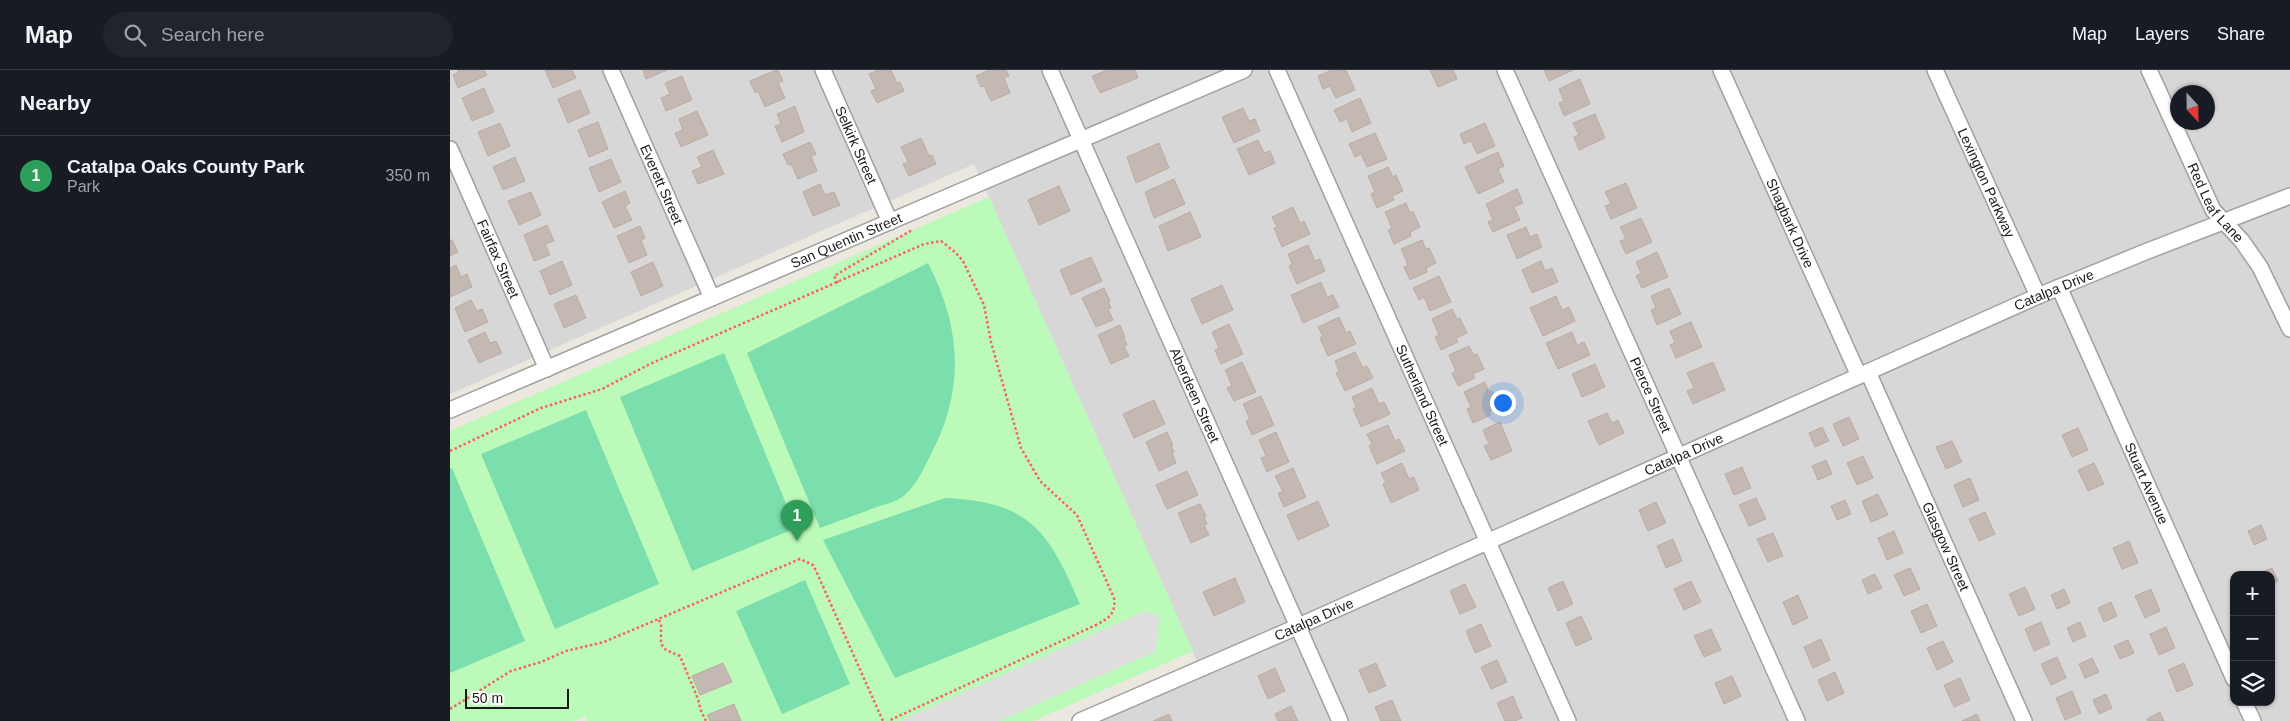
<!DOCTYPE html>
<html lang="en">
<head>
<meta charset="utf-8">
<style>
  :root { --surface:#171b24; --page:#20242c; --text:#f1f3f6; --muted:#9ea1a6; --line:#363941; --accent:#dd8691 }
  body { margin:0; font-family:Arial,sans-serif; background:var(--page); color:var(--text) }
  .controls { position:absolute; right:15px; bottom:15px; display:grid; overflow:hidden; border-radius:10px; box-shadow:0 1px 4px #0004 }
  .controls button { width:45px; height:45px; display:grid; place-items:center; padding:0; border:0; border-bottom:1px solid var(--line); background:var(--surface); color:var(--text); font:25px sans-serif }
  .compass { position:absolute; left:1720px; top:15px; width:45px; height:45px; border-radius:50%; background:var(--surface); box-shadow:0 1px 4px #0004; rotate:158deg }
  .scale { position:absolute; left:15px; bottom:12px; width:104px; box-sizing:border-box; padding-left:5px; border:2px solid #1a1a1a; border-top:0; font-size:14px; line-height:18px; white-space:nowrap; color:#1a1a1a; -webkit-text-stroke:4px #fff; paint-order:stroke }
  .you { position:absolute; left:1052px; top:332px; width:18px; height:18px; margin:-12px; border:4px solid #fff; border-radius:50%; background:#1a73e8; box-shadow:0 0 0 8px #1a73e833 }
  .badge { display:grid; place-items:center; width:32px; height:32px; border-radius:50%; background:var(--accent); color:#fff; font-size:16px; font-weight:700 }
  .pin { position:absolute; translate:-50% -41px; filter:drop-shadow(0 1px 2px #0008) }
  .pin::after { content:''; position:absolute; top:26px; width:18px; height:15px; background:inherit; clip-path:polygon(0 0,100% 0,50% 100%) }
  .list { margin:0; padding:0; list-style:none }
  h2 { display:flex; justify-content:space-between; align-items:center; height:65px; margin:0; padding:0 20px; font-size:21px }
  h2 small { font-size:16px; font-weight:400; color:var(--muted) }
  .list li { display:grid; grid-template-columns:32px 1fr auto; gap:15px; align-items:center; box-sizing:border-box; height:80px; padding:0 20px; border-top:1px solid var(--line) }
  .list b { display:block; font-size:19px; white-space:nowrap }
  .list p { margin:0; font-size:16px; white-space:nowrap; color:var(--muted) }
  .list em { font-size:16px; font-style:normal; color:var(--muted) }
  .icon { flex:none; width:28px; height:28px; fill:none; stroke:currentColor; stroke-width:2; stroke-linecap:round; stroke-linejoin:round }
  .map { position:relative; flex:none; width:1840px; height:651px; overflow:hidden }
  header { display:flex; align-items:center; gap:30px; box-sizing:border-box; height:70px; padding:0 25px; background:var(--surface); border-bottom:1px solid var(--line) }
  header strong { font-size:24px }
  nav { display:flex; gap:28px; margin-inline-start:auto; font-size:18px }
  .search { width:350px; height:45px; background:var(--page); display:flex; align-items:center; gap:12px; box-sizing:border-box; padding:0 18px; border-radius:28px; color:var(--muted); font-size:19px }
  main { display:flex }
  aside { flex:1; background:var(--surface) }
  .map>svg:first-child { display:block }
  .residential { fill:#d8d7d7; fill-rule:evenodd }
  .park { fill:#bbfab9 }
  .pitch { fill:#7bdead }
  .parking { fill:#dedede }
  .building { fill:#c4b8b3; stroke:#beaba2 }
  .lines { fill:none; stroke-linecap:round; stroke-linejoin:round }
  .minor-casing { stroke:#a1a1a1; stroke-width:18 }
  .path { stroke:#fb6163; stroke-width:2.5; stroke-dasharray:2.5 2.5; stroke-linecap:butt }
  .minor { stroke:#fff; stroke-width:15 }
  .labels { text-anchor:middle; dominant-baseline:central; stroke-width:5; stroke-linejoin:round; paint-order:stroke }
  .street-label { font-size:14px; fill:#1a1a1a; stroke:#fff }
</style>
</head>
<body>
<header>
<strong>Map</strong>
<div class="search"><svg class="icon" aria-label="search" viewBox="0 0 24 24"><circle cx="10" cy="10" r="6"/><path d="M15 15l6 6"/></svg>Search here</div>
<nav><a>Map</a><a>Layers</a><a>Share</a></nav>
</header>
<main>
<aside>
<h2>Nearby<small></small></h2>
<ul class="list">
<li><span class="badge" style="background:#2e9e5b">1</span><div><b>Catalpa Oaks County Park</b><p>Park</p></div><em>350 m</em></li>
</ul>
</aside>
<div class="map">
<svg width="1840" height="651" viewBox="0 0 1840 651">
  <rect width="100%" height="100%" fill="#ece7df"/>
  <path class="residential" d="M0,0H1840V651H650L753,605L524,94L0,324ZM1728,22H1758V52H1728ZM1784,505H1821V632H1784Z"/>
  <path class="park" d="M539,127L743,581L583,651H137L135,646L124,651H0V361Z"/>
  <path class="pitch" d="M478,193C512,259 515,321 480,386C472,402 464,420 449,429C443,433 434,434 427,437C408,444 389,451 370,458L297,283Z
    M274,283L346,458L242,501L170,327Z
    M136,340L209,514L105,559L31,384Z
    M0,398H2L75,571L0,603Z
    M495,428C580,432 598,460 630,534L445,608L373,470Z
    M355,510L400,614L332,644L286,541Z"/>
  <path class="parking" d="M695,541L709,547L706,581L549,651H450Z"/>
  <path class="building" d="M8,0H34L37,5L8,18L3,5L9,2Z
    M95,0H122L126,8L103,18Z
    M193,0H217L196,9Z
    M326,0H328L333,11L328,13L335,28L315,37L308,21L305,23L300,11Z
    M428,0H441L447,13L450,12L454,21L427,33L421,21L426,19L419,4Z
    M539,0H556L559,6L554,8L560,23L541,31L534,16L531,17L526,6Z
    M658,0H685L688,8L650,23L642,6Z
    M882,0H896L905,20L886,28L880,16L873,19L868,6Z
    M980,0H1003L1007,9L988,17Z
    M1094,0H1123L1099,11Z
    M232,6L242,30L216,41L211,28L220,24L215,13Z
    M1130,9L1140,34L1114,46L1109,33L1114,31L1109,19Z
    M34,18L44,42L22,51L12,28Z
    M130,20L140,43L118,53L108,29Z
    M910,28L921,53L902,62L897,49L890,52L884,40Z
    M345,36L354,62L332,72L325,56L331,54L327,44Z
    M793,38L799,51L805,49L810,61L784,73L772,47Z
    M247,41L258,65L231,77L225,63L233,60L229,49Z
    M1145,44L1155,68L1129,80L1124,67L1129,65L1123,53Z
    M148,52L158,79L139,87L128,60Z
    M50,53L60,76L38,86L28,62Z
    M1035,53L1045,76L1027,84L1021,71L1014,74L1010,64Z
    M925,63L937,89L917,97L911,84L905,87L899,74Z
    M471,68L479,86L482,85L486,94L459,106L453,94L458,92L451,77Z
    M808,70L814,83L820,81L825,93L799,105L787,79Z
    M360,72L366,84L361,86L367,101L348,109L341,94L338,95L333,84Z
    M709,73L719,98L686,113L677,87Z
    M263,80L274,104L248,114L242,101L252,97L247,87Z
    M1048,82L1054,96L1048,99L1054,112L1028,124L1015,97Z
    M65,87L75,111L53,120L43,97Z
    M161,89L171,112L149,122L139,98Z
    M938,97L943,107L946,105L953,121L942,126L944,130L927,138L921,124L925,122L918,106Z
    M724,109L735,134L704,148L695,122Z
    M1176,113L1187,138L1161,149L1155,136L1161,134L1155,122Z
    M370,114L375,125L384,122L390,135L363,146L353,122Z
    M609,116L620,141L589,155L578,130Z
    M1067,119L1073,133L1064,137L1070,150L1043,162L1038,152L1043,150L1036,134Z
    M175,121L180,133L175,136L182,150L164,158L152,132Z
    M81,122L91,145L69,155L58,131Z
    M956,133L960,143L963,141L970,157L960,162L961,166L944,174L938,160L942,158L935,142Z
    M843,137L850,153L854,151L860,164L832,177L824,158L827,157L822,147Z
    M740,142L751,167L718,181L709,156Z
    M1191,148L1202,172L1176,184L1170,171L1176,169L1170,157Z
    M97,155L104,171L95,174L100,185L84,191L74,165Z
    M190,156L195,168L191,170L197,185L179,193L167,166Z
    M1076,157L1080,167L1087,164L1092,177L1067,189L1057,165Z
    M0,170H2L8,182L0,186Z
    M972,170L976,179L979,178L986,193L976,198L977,202L960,210L954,197L958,195L951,179Z
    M858,175L865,191L870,189L875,201L847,214L839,196L842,194L838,184Z
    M1207,182L1218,207L1192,218L1186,206L1191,203L1186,192Z
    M641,187L652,211L621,225L610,200Z
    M112,191L122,215L100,225L90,201Z
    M1091,191L1095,201L1102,198L1108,212L1082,223L1072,200Z
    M203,192L213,216L191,226L181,202Z
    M6,195L11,207L17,204L22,217L0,227V198Z
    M989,206L1001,232L980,241L974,227L969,230L963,218Z
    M871,212L877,227L883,225L889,237L853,253L841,225Z
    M772,215L783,240L752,254L741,229Z
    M654,218L660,231H658L661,238L658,239L663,250L646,257L632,228Z
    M1219,218L1231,244L1207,255L1201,240L1206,238L1201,226Z
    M126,225L136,248L114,258L104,234Z
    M1106,226L1112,240L1119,237L1125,251L1093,266L1080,238Z
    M21,230L27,241L32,239L38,252L15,262L5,238Z
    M1002,239L1007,249L1010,248L1017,263L1006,268L1008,272L991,280L985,267L989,265L982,249Z
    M889,247L896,263L900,261L906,274L878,286L870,268L873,266L868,257Z
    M1241,252L1252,277L1226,288L1220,275L1225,273L1220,261Z
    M779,254L793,284L771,294L765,280L769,278L762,262Z
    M670,255L675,267L674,268L677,275L674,276L679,286L661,294L648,265Z
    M35,262L40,273L46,271L52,283L29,293L18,270Z
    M1122,262L1127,275L1134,272L1140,285L1108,299L1096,273Z
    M1019,276L1024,285L1027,284L1034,299L1023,304L1025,308L1008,316L1002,303L1006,301L999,285Z
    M905,282L913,298L917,296L923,308L895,321L886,303L889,301L885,291Z
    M792,292L806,322L784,331L777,318L782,316L775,300Z
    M1263,292L1275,320L1243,334L1237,321L1244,318L1237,303Z
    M1145,294L1155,317L1132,327L1122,304Z
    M1035,312L1039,322L1042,321L1050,336L1039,341L1041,345L1023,353L1017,339L1021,337L1014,322Z
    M922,318L929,334L934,332L940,344L911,357L903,339L906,337L902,327Z
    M811,326L824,355L802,365L796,351L800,349L793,334Z
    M704,330L715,354L684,368L673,344Z
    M1157,343L1162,353L1168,350L1174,363L1149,375L1138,351Z
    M1399,347L1409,369L1393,376L1383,354Z
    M1050,352L1062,381L1041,390L1034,376L1039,374L1033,360Z
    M938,355L945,371L949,369L955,381L927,394L919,376L922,374L917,364Z
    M1372,357L1379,371L1365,377L1359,363Z
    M1628,358L1638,380L1622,387L1612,365Z
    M717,362L723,375H721L724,382L722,383L726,393L709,401L696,372Z
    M826,362L839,392L817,402L811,388L816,386L809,370Z
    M1502,371L1512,392L1496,399L1486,377Z
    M1413,386L1423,408L1407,415L1397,393Z
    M1376,390L1382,404L1368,410L1362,396Z
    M952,393L959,409L964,407L969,420L941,433L933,414L936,413L931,403Z
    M1644,393L1654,414L1638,421L1628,400Z
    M1292,397L1301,418L1284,425L1275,404Z
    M843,398L856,427L834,437L828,423L833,422L825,406Z
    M737,401L748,425L717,439L706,415Z
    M1520,408L1529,430L1513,437L1504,415Z
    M1428,424L1438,445L1421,452L1412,431Z
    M1306,428L1316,449L1299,456L1289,435Z
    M1395,430L1401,444L1387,450L1381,436Z
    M868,431L879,456L848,470L837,445Z
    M1206,432L1216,453L1198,461L1189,440Z
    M750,434L756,446L754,447L757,454L754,455L759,465L741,473L728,443Z
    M1535,442L1545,464L1529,471L1519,449Z
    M1811,455L1817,469L1804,475L1798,461Z
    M1444,461L1453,483L1437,490L1428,468Z
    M1323,463L1333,486L1318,492L1307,469Z
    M1223,469L1232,491L1216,498L1207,476Z
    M1679,471L1688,493L1672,499L1663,478Z
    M1460,498L1470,519L1454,526L1444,505Z
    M1822,498L1828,511L1821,514V505L1808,504Z
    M1425,504L1432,518L1418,524L1412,510Z
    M785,508L795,532L764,546L753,522Z
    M1113,511L1123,534L1108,541L1098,518Z
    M1241,511L1251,532L1234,540L1224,519Z
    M1015,514L1026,537L1010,544L1000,521Z
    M1575,517L1585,539L1569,546L1559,524Z
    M1614,519L1620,533L1607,539L1601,525Z
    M1701,519L1710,541L1695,548L1685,526Z
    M1348,525L1358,548L1343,555L1333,532Z
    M1661,532L1667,546L1654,552L1648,538Z
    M1477,534L1487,556L1471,563L1461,541Z
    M1131,546L1142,569L1126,576L1116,553Z
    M1591,552L1600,574L1584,581L1575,559Z
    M1630,552L1636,566L1623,572L1617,558Z
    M1031,554L1041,576L1025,583L1016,561Z
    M1716,557L1725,578L1709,585L1700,564Z
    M1261,559L1271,580L1254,587L1244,566Z
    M1371,569L1380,590L1363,598L1354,577Z
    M1678,570L1684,583L1670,589L1664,576Z
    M1493,571L1503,592L1487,600L1477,578Z
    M1607,587L1616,608L1601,615L1591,594Z
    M1642,588L1649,602L1635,608L1629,594Z
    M1047,590L1057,612L1041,619L1031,597Z
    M273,593L282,612L250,625L242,606Z
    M926,593L936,616L919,623L909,600Z
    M1734,593L1743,615L1727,622L1718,600Z
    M825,598L835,621L818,629L808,606Z
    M1385,602L1394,623L1377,631L1368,610Z
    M1282,606L1291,626L1274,634L1265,613Z
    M1510,608L1520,630L1504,637L1494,615Z
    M1622,621L1631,643L1615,650L1606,628Z
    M1656,624L1662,638L1649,644L1643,630Z
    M1063,626L1072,648L1065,651H1055L1047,633Z
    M942,630L951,651H931L925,637Z
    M284,634L291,651H260L257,645Z
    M841,636L848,651H828L825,644Z
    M1710,642L1714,651H1698L1697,649Z
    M719,644L722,651H703Z
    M1527,644L1530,651H1512Z"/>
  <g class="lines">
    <defs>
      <g id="minor">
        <path id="s1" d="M161,0L262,228"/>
        <path id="s2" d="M373,0L440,152"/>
        <path id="s3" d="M600,0L890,651"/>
        <path id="s4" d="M827,0L1118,651"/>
        <path id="s5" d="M1055,0L1347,651"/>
        <path id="s6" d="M1271,0L1409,306"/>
        <path id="s7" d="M1485,0L1588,226"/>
        <path id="s8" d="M1699,0L1763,140L1792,171L1810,197L1840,259"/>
        <path id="s9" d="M0,79L97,299"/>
        <path id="s10" d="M1609,217L1784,609"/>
        <path id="s11" d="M1418,302L1574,651"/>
        <path id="s12" d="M0,340L794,0"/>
        <path d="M1794,632L1803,651"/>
        <path id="s13" d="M630,651L833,563L1588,226L1695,182L1840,126"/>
      </g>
    </defs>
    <use href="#minor" class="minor-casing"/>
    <path class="path" d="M388,213L384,206L462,160
      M0,381L91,338L152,319L200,294L474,174L491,171L505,182L513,191L534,235L541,272L571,378L590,411L627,445L664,528C666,544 659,548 646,555L438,651
      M209,550L211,555V574L216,580L230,586L248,629L251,641L256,651
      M0,639L61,601L91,592L116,581L154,572L350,489L363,495L367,503L433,651"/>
    <use href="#minor" class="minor"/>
  </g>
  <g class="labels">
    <g class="street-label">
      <text stroke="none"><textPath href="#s2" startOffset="82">Selkirk Street</textPath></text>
      <text stroke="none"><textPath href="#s7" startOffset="124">Lexington Parkway</textPath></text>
      <text stroke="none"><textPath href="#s1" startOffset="125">Everett Street</textPath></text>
      <text stroke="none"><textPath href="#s8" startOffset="149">Red Leaf Lane</textPath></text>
      <text stroke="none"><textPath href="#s6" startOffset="168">Shagbark Drive</textPath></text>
      <text stroke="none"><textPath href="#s12" startOffset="431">San Quentin Street</textPath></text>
      <text stroke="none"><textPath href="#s9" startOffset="120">Fairfax Street</textPath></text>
      <text stroke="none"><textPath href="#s13" startOffset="1065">Catalpa Drive</textPath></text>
      <text stroke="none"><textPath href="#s3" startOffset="356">Aberdeen Street</textPath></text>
      <text stroke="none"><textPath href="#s4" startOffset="356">Sutherland Street</textPath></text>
      <text stroke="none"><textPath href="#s5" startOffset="356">Pierce Street</textPath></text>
      <text stroke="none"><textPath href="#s13" startOffset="660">Catalpa Drive</textPath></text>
      <text stroke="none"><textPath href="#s10" startOffset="215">Stuart Avenue</textPath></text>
      <text stroke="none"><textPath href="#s11" startOffset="191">Glasgow Street</textPath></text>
      <text stroke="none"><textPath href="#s13" startOffset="255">Catalpa Drive</textPath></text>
    </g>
  </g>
</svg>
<div class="controls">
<button>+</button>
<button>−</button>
<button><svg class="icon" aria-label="layers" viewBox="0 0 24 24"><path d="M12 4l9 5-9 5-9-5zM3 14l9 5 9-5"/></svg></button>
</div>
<svg class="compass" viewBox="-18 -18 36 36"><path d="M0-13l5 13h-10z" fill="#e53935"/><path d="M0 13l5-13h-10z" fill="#9ea1a6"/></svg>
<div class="scale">50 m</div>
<div class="you"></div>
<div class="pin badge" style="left:347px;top:471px;background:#2e9e5b">1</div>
</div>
</main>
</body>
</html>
